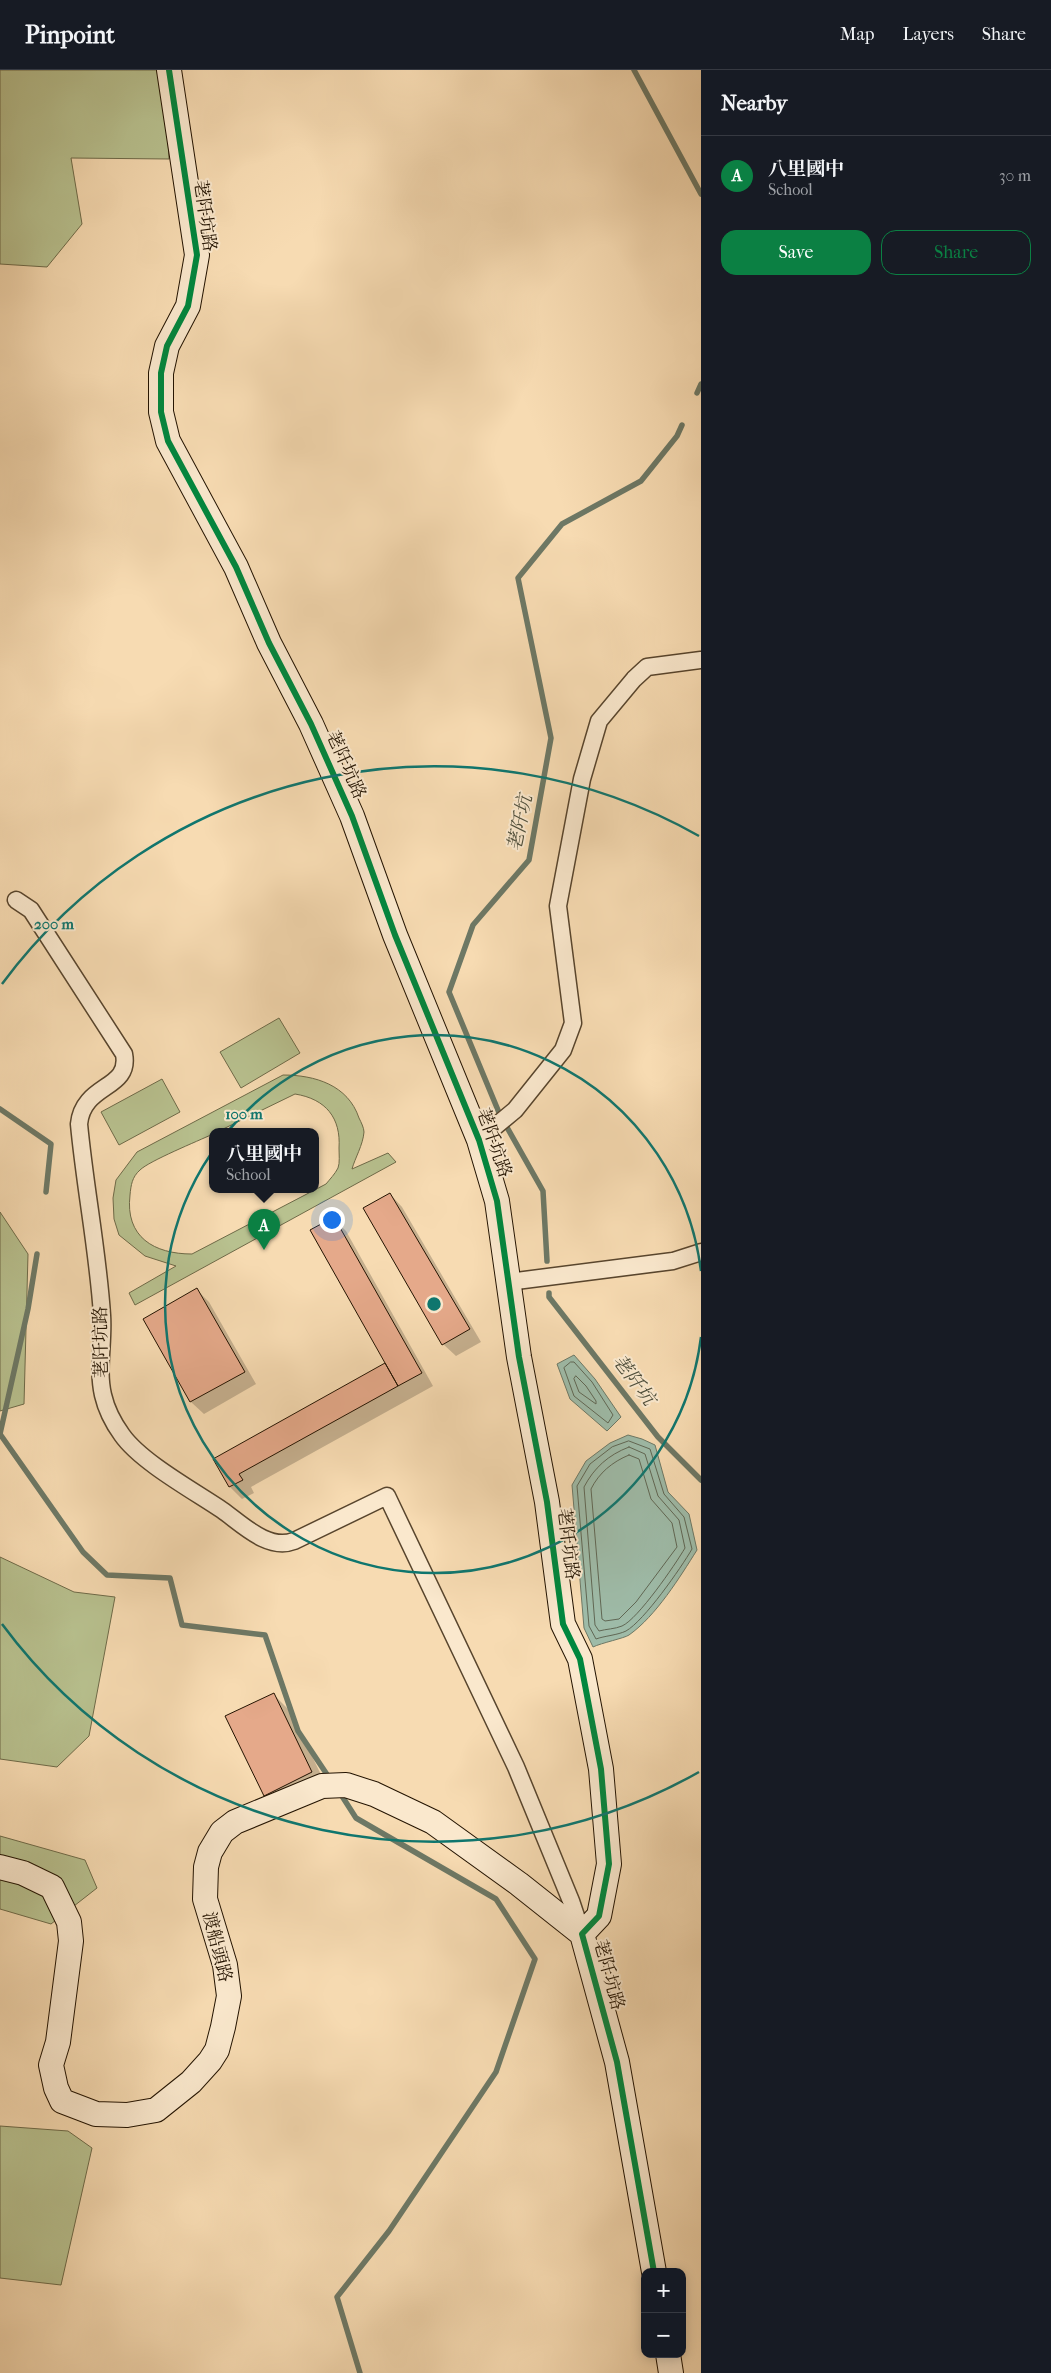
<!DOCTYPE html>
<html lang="en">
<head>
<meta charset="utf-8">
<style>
  :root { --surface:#171b24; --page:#242831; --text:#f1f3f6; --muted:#9ea1a6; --line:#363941; --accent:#0b8043 }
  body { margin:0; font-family:"IM FELL French Canon","Noto Serif TC",serif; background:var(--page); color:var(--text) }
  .controls { position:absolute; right:15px; bottom:15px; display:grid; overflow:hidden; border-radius:10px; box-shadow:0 2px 12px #0003 }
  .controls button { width:45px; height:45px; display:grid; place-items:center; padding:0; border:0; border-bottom:1px solid var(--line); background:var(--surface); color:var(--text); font:25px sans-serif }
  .you { position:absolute; left:331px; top:1149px; width:18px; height:18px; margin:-12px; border:4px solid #fff; border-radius:50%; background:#1a73e8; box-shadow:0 0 0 8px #1a73e833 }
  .badge { display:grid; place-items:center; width:32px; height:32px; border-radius:50%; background:var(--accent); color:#fff; font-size:16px; font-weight:700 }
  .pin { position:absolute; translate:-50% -41px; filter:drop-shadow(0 1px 2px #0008) }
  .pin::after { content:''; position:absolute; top:26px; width:18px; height:15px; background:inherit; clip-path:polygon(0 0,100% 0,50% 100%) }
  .popup { position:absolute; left:209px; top:1058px; width:110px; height:65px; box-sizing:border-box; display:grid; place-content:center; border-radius:10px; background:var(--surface); filter:drop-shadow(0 1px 4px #0005); font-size:16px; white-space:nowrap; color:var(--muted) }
  .popup b { font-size:19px; color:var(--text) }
  .popup::after { content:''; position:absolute; left:50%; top:100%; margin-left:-10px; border:10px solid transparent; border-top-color:var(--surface) }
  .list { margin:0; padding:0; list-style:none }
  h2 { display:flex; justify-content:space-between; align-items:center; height:65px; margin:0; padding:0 20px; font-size:21px }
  h2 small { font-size:16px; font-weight:400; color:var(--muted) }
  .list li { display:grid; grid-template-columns:32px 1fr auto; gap:15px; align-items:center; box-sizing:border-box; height:80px; padding:0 20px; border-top:1px solid var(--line) }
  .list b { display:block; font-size:19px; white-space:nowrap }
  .list p { margin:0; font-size:16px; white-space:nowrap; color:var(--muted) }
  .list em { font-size:16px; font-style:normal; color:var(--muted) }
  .actions { display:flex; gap:10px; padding:15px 20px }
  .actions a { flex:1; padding:11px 0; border:1px solid var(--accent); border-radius:15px; text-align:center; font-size:18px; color:var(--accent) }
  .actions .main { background:var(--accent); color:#fff }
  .map { position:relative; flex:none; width:701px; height:2303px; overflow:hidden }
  header { display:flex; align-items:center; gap:30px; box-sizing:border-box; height:70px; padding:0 25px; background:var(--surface); border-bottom:1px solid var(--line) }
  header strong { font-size:24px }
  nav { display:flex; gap:28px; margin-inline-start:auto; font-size:18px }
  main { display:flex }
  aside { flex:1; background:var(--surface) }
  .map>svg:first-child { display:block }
  .green { fill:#b8c18f; stroke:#6e6a48; fill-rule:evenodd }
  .water { fill:#9ebba8; stroke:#6d7865 }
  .shadow { fill:#0003 }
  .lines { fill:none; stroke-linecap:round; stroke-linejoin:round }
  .shore { stroke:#606754; stroke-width:1 }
  .stream { stroke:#6d7865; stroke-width:5.5 }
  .building { fill:#e5a98a; stroke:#231301 }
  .street-casing { stroke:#58452d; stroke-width:19 }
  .secondary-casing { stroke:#231301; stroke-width:26 }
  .street { stroke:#fae8cd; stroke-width:16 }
  .secondary { stroke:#fae8cd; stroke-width:24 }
  .cycleway-casing { stroke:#fae8cd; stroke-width:9 }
  .cycleway { stroke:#00873e; stroke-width:6 }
  .ring { fill:none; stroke:#0f766e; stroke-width:2.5 }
  .labels { text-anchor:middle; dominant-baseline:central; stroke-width:4; stroke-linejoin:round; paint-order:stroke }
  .street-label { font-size:18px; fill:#231301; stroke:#fae8cd }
  .water-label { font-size:19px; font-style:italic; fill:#4e4e3b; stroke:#fae8cd }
  .centre { fill:#0f766e; stroke:#fae8cd; stroke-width:2.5 }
  .ring-label { font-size:15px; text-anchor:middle; font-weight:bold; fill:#0f766e; stroke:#fae8cd; stroke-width:4; stroke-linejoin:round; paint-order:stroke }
</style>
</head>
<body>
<header>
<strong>Pinpoint</strong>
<nav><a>Map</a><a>Layers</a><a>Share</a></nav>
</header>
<main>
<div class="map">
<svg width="701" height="2303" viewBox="0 0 701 2303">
  <rect width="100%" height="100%" fill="#f7dbb2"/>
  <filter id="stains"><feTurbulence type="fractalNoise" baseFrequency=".004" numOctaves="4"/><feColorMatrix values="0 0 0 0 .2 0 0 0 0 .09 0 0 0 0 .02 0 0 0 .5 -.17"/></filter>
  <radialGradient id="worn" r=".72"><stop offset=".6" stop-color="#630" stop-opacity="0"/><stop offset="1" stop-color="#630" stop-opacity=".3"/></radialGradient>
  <path class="green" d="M0,0H160L167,53L169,89L71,88L82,154L47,197L0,194Z
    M279,948L300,983L241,1018L220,982Z
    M283,1005C315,1005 348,1015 359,1048C361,1052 364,1058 364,1062C363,1075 355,1088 352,1099L388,1083L396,1092L135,1235L129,1223L176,1196L145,1186L119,1165L114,1149L113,1128L116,1110L137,1082ZM295,1024C326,1029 341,1048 339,1078C339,1084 340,1093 338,1098C335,1104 330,1109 326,1114L192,1184C154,1184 125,1167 130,1125C131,1115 132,1107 140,1100C149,1091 198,1071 213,1064V1061H219Z
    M162,1009L180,1042L119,1075L101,1042Z
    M0,1142L28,1184L24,1334L0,1341Z
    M0,1487L74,1522L115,1527L89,1666L57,1697L0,1689Z
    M0,1766L85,1790L97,1818L51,1854L0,1839Z
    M0,2056L68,2061L92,2078L61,2215L0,2208Z"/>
  <path class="water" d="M574,1285L595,1309L621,1347L607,1361L570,1329L557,1294Z
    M628,1365L642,1369L655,1375L668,1422L689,1444L697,1480C680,1507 656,1546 629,1565C625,1568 601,1573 593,1577L584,1558L572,1415L586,1391L610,1373Z"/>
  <path class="shadow" d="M390,1124L402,1137L481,1272L456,1286L443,1274Z
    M334,1149L346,1161L433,1316L251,1417L254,1423L242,1429L230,1417L214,1389L386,1294Z
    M197,1220L209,1232L256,1314L204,1344L191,1332L144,1249Z
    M274,1625L290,1641L328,1719L281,1742L265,1725Z"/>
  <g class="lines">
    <path class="shore" d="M571,1292H574L592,1312L613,1345L608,1353L574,1326L564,1298Z
      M576,1306L586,1316L596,1331V1334L579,1322L574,1309Z
      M629,1371L650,1379L664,1424L684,1447L692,1479C681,1498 644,1551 626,1561C618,1565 604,1566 596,1569L589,1556L577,1416L590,1394L612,1377Z
      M629,1377L645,1384L658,1426L679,1450L685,1478C675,1495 638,1549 622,1556C615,1559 606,1559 599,1561L595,1555L584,1417C594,1398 608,1385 629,1377Z
      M629,1385L639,1389L651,1429L672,1453L677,1477L636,1532L619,1549L605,1551L602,1549L591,1419C599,1403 612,1392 629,1385Z"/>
    <path class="stream" d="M634,0L701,124
      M697,323L701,314
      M0,1039L51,1074L46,1122
      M37,1184L28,1239L0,1364L83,1482L107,1505L170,1508L182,1555L265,1565L298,1661L330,1709
      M547,1191L543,1121L500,1045L449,922L473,855L529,790L551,668L518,508L562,454L641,411L677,366L682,355
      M549,1223V1227L658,1367L701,1410
      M340,1723L356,1748L496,1829L535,1889L496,2002L389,2161L337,2227L360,2303"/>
  </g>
  <path class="building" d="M390,1123L470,1259L442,1275L363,1138Z
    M334,1147L422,1303L398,1316L310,1160Z
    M197,1218L245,1302L190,1332L143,1249Z
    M385,1293L398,1316L239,1404L243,1410L229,1417L213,1389Z
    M274,1623L312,1702L264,1726L225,1646Z"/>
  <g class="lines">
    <defs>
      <path id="street" d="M16,830L31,840L124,984C131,1020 83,1013 79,1054C85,1118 98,1182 102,1245C104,1272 97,1299 103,1325C106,1338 114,1354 122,1365C141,1392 194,1421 222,1440C242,1454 268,1481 294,1471L387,1426L516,1697L571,1831L582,1864
        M479,1070L515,1040L563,980L573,953L558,836L582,709L599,651L634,609L647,597L701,590
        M508,1212L673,1191L701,1182"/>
      <path id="secondary" d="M169,0L197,185L188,236L167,276L161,303V342L168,371L236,497L269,573L311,654L352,746L395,865L479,1070L497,1131L519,1287L547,1432L563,1554L580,1589L601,1699L609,1794L599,1846L582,1864L617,1992L654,2202
        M0,1797L23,1803L52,1817L69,1852L71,1871L58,1972L51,1995L56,2018L62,2031L96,2044L127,2045L156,2040L191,2012L210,1991L217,1980L223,1957L229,1926L225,1895L205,1829L206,1797L210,1782L222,1762L235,1752L322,1716L346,1715L374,1724L433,1752L519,1814L582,1864
        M668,2284L671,2303"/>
    </defs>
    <use href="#street" class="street-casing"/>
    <use href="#secondary" class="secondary-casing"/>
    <use href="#street" class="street"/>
    <use href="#secondary" class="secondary"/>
    <defs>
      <path id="cycleway" d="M169,0L197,185L188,236L167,276L161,303V342L168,371L236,497L269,573L311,654L352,746L395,865L479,1070L497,1131L519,1287L547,1432L563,1554L580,1589L601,1699L609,1794L599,1846L582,1864L617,1992L654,2202"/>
    </defs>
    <use href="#cycleway" class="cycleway-casing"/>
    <use href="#cycleway" class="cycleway"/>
  </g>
  <g class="ring">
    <path d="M701 1267A269 269 0 1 1 701 1201"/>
    <path d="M699 1702A538 538 0 0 1 2 1554M2 914A538 538 0 0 1 699 766"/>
  </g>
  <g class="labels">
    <g class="street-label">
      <text transform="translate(205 146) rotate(82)">荖阡坑路</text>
      <text transform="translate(346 695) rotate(66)">荖阡坑路</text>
      <text transform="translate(494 1073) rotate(71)">荖阡坑路</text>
      <text transform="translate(101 1272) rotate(-91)">荖阡坑路</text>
      <text transform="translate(568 1474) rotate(83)">荖阡坑路</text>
      <text transform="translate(217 1877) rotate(76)">渡船頭路</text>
      <text transform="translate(609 1905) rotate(75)">荖阡坑路</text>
    </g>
    <g class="water-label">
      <text transform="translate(520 753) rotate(-78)">荖阡坑</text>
      <text transform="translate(634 1310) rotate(53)">荖阡坑</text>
    </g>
  </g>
  <circle cx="434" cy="1234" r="8" class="centre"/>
  <g class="ring-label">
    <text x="54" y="859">200 m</text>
    <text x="244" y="1049">100 m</text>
  </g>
  <rect width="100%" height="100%" filter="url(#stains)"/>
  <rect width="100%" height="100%" fill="url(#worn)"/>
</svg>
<div class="controls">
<button>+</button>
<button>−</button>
</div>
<div class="you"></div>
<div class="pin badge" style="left:264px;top:1180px">A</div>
<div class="popup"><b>八里國中</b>School</div>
</div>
<aside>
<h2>Nearby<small></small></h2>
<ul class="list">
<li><span class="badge">A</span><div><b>八里國中</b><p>School</p></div><em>30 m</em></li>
</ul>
<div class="actions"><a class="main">Save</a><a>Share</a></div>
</aside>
</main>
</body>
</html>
